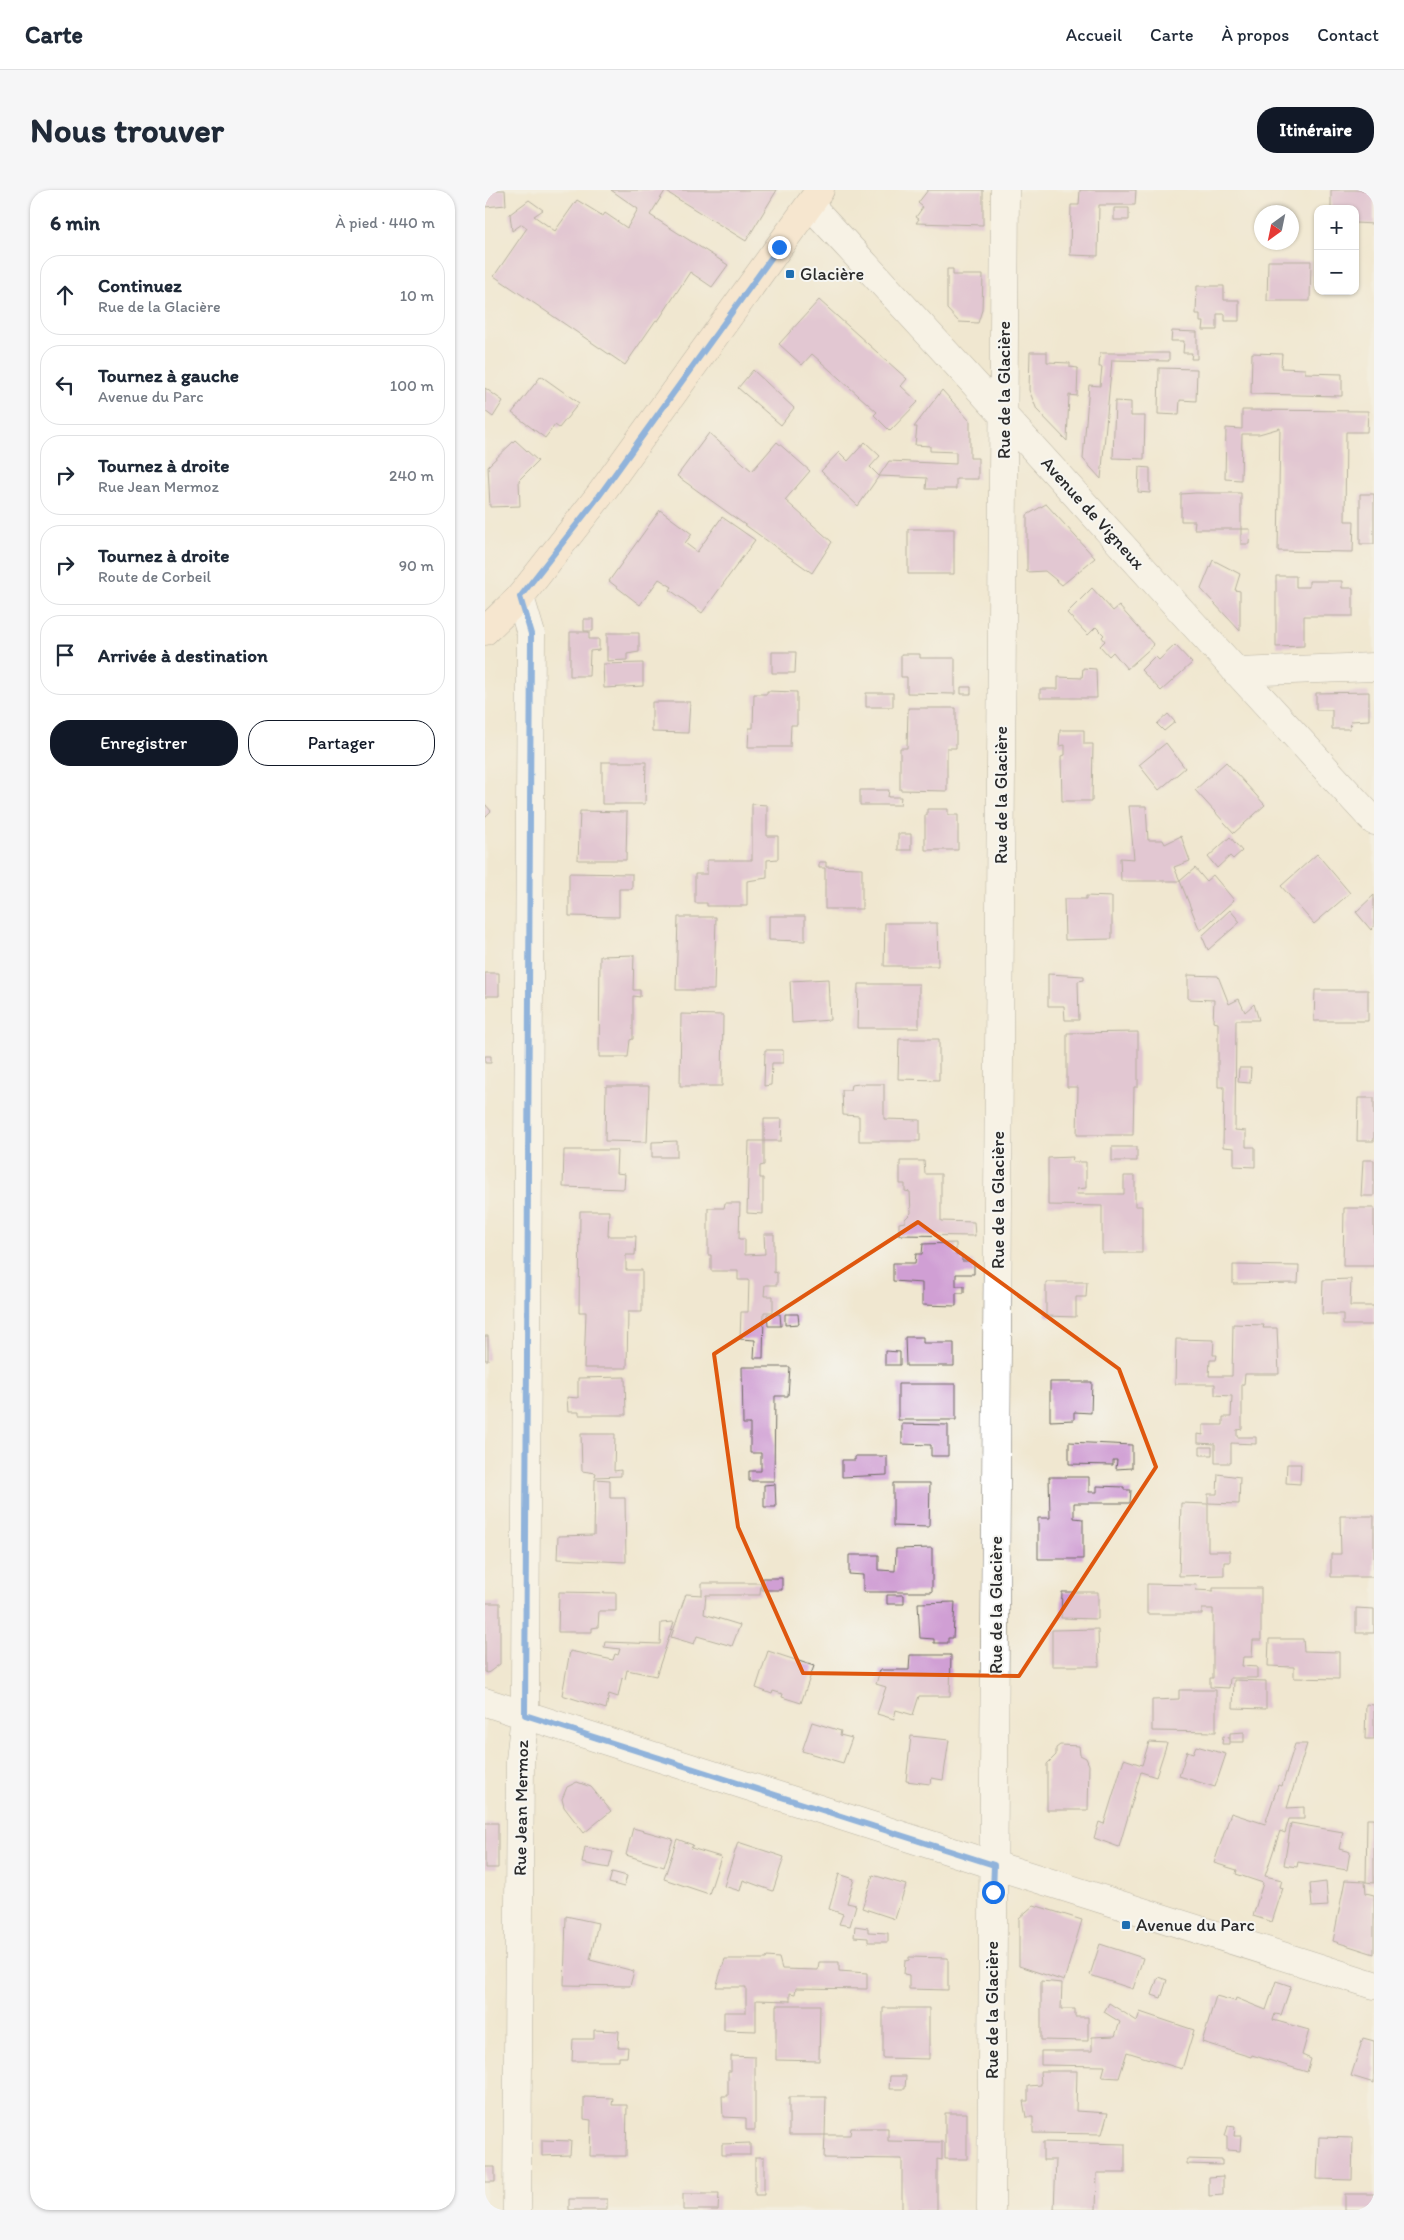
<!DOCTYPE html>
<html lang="fr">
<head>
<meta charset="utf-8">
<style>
  :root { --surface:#fff; --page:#f6f6f7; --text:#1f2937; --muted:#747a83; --line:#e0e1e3; --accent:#111827 }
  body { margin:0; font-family:Itim,sans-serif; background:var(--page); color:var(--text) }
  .controls { position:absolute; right:15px; top:15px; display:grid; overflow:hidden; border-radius:10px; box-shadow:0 1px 4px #0004 }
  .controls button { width:45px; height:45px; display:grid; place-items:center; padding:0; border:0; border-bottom:1px solid var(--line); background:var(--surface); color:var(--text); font:25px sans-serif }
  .compass { position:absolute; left:769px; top:15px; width:45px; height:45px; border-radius:50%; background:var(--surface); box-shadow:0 1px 4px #0004; rotate:213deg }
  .stop { position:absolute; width:15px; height:15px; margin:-11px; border:4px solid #1a73e8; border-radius:50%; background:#fff }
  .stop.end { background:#1a73e8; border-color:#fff; box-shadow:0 1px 5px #0008 }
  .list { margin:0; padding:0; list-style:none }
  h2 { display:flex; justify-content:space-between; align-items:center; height:65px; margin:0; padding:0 20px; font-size:21px }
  h2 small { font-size:16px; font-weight:400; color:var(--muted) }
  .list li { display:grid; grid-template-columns:32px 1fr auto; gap:15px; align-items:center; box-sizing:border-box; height:80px; margin:0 10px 10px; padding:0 10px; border:1px solid var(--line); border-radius:20px }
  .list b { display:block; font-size:19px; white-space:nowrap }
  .list p { margin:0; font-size:16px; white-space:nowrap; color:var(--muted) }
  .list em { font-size:16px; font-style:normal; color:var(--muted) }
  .actions { display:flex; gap:10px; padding:15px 20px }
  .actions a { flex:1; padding:11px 0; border:1px solid var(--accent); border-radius:20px; text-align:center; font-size:18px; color:var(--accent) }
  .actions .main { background:var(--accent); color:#fff }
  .icon { flex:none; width:28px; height:28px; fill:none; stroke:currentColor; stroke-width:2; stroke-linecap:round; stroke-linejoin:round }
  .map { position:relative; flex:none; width:889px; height:2020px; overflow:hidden; border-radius:20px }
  header { display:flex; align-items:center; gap:30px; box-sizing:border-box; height:70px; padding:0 25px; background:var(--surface); border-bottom:1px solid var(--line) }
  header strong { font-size:24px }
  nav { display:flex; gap:28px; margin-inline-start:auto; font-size:18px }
  .intro { display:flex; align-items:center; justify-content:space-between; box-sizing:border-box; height:120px; padding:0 30px }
  h1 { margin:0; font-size:35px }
  .button { padding:12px 22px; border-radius:20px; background:var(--accent); color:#fff; font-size:18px; font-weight:700 }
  main { display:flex; gap:30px; padding:0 30px }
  aside { flex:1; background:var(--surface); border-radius:20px; box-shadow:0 1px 4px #0004 }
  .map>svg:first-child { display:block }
  .building { fill:#d09fd4 }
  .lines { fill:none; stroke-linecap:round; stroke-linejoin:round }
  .minor-casing { stroke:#706d65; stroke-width:29 }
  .secondary-casing { stroke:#706d65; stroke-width:29 }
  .minor { stroke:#fff; stroke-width:28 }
  .secondary { stroke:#fce5cf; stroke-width:28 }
  .route { stroke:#1a73e8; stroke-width:6 }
  .marked { fill:none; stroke:#df570e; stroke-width:4; stroke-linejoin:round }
  .poi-dot { fill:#1f6fb2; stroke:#f6f6f2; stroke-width:2 }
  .labels { text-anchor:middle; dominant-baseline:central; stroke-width:4; stroke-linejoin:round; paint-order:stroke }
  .poi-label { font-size:18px; fill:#2b2b2b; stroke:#f6f6f2; text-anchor:start }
  .street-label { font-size:18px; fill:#2b2b2b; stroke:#f6f6f2 }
</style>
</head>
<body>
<header>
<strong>Carte</strong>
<nav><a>Accueil</a><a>Carte</a><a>À propos</a><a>Contact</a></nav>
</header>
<div class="intro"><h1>Nous trouver</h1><a class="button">Itinéraire</a></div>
<main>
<aside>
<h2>6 min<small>À pied · 440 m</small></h2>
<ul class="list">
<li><svg class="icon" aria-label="ahead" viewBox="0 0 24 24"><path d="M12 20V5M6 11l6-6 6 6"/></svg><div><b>Continuez</b><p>Rue de la Glacière</p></div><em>10 m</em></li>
<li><svg class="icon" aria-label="left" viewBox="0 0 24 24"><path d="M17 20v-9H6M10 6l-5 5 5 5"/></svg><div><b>Tournez à gauche</b><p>Avenue du Parc</p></div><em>100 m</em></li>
<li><svg class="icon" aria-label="right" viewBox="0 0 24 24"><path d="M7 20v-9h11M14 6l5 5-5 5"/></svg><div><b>Tournez à droite</b><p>Rue Jean Mermoz</p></div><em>240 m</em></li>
<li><svg class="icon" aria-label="right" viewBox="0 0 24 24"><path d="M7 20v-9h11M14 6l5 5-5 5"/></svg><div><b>Tournez à droite</b><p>Route de Corbeil</p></div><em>90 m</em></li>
<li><svg class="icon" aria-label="arrive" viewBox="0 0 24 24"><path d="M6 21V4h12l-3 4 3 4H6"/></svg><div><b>Arrivée à destination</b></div></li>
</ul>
<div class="actions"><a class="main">Enregistrer</a><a>Partager</a></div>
</aside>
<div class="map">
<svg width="889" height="2020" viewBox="0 0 889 2020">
  <rect width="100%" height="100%" fill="#f6f6f2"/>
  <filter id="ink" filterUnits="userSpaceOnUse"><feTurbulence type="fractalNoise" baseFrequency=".02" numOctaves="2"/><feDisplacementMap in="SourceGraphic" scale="10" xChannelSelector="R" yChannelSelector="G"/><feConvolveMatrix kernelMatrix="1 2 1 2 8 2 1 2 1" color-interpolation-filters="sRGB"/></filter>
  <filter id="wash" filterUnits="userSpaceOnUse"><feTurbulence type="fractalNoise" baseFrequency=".0096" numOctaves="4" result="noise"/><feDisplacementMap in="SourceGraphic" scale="20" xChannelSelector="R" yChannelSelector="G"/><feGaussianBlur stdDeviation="1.12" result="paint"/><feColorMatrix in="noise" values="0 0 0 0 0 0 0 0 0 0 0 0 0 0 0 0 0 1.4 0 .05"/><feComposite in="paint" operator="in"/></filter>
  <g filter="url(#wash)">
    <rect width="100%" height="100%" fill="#f0e7d0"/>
    <g id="blocks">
      <path class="building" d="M0,0H20L21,15L0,17Z
        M126,0H292L261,51L180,1L165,25L243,75L227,97L205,82L173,131L171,130L140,175L9,86L42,38L37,34L27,41L25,24L44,10L58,20L49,26L70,41L92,10L118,26L120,23L142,38L153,19Z
        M443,0H498V35L431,33L434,29L431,27L438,17L433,13Z
        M595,0H651L650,15H614L613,66L585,65L586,15H594Z
        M846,0H889V34L870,33V19H846Z
        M629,18H644V30H629Z
        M783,71H826L825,111H782Z
        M462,79H468V85H498L497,120L493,133L474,132L462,119Z
        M712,96H739V110H754V131H740V124H732V140H718L719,132H715V124H711Z
        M334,110L422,189L416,196L433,212L405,241L389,225L392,222L327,164L317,175L294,154Z
        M687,141L712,142V169H706L707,163H698L699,151H686Z
        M545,162H562V172L585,173V177L593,178L592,206L584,205L582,251L552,220L544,200Z
        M615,163H684V171L627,170L616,289L598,269L604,195L615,196L617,177H614Z
        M767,163L797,164L796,178L820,179V183L857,184V206L766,204Z
        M674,178L712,179L711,211L695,210L694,225L673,224Z
        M268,180L309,218L296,235L253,198Z
        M56,186L94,213L74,238L70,235L60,248L27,223Z
        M0,198L18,211L8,227L0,221Z
        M457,200L485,231V268H493V289H471V299H441L442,288L394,286L373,316L336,281L354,262L363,271L380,252L395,266L385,277L394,286L404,271L471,274V262L445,261V256L430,255L432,237H429Z
        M630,211L646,212V226H660L659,269L628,268Z
        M757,220L883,221L882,242H861L860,331H869L868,362L793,361L795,238L774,244H757L756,290L740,289L741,238L757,239Z
        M224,243L267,281L292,252L325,281L300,310L347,352L327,383L192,286Z
        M30,250L53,271L34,290L35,316L5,317L3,276Z
        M654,277L665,278V303L653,302Z
        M710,303H756V339H709L710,331H696V304Z
        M875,304H889V354H875Z
        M561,314L610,368L577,395L560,381L542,382V325Z
        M175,320L207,344L200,353L212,362L237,327L270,350L217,423L185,400L187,397L174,389L155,415L124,391Z
        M423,339H469V384H423Z
        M756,339H765L764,354H756Z
        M728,370L755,384L750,400L755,401V441L716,399Z
        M791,386H811V397H824V391H857V398H868V426H819V456L791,457Z
        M607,398L628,421L634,416L669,455L642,479L628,462L624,466L615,456L620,451L617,447L619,445L611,437L603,445L582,423Z
        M99,429H108V441H99Z
        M85,442H104V449H114V460L105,461L104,486H85Z
        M122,443H154V462L142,464V470L122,471Z
        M690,455L707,473L676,501L656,480L670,466L674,470Z
        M287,462H311L310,483H287Z
        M416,464H435V468H470V504L422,503V487H416Z
        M158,473V496L119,498L118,474Z
        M598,478L611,479L612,508H555V499H573V487L597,488Z
        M476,497H486V504H476Z
        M282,501L312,502V535H306L305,557H263L264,538H268L269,504H282Z
        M884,502V530L866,531L865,539H847V520H831V503Z
        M381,503H408V517H381Z
        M167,512H205L203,543L167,542Z
        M423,518H471V558H462V601L415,600V558H422Z
        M683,524L690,532L679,541L672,534Z
        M575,540H599V554H608L607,611H577L576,566L580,565V555L574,556Z
        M681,553L700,578L674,600L654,575Z
        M117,572H161L160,614H117Z
        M741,572L780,615L749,643L710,600Z
        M375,600H404L403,607H416L415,615H375Z
        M0,614L6,621L0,627Z
        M267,614L282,615V646H293V669L282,670V688L262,691V716H222V713H210V684H222V670H267Z
        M644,616H661L663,650H678L680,654L696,646L705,671L689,677L695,691H636L635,668L649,669Z
        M442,619H463V625H473V660H440V625H442Z
        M95,621L142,622L141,670H93Z
        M413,644H426V660H413Z
        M745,647L757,661L748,669L745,666L732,678L723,667Z
        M832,664L865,703L829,734L796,696Z
        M334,672H341V677L377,678V719H340V678H334Z
        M710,678L721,691L728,685L749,710L715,741L695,691Z
        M84,683L147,684V699H134V727L84,726Z
        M889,705V737L886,740L871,722Z
        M601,706L627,707V749L580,750L579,709H601Z
        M745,720L755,732L723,760L717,746Z
        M284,726H320V751L284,750Z
        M193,727H231L229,800H191Z
        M400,733H452L453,776H399Z
        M149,765L148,800H155V807L148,806V849L145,850L143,867H114L115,766Z
        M0,783H14V806H0Z
        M563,784L599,786V790L593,791L594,830H580L579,816H563Z
        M703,785L733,786L744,814L754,809L760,822L769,814L774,830H751L750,938V940L761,941V957H770V977L749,976V958L738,957L739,897H733V833L728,832L729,810L703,809Z
        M343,789L345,830L307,833L305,791Z
        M373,794H434V838H372Z
        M830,800H883V831H829Z
        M196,824L238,825L237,896H195Z
        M653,842V897H649L648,945H592L593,897H582V843Z
        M414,849H454V890L413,889Z
        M280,860H298V873H287L286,895L279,896Z
        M0,866H6V873H0Z
        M754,878H766L765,893L753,892Z
        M374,894H399V929L435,930V951H374V926L358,925L357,900H365L366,895Z
        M121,896H164L162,952L120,951Z
        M873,908H889V951H872Z
        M279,929H297L296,951H279Z
        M192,951V967H167V952Z
        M264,951H279V975L275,976V988H278V1024L262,1023Z
        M627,957H652V971H627Z
        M79,960H132L131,983L140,984L139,999L78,997Z
        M588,967L587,972H601V998L592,999L591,1004H639V986H650V1016H657V1063H617V1016L563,1015V968Z
        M878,970H889V1006H876Z
        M415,971H439L440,984H456V1031L489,1032L490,1046L414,1045V1033L420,1032V1029L426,1023L425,1002L420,1001V994H415Z
        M240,1013H255L254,1049H260V1065L280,1064L279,1044H289V1083L292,1082V1095H280L279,1106H288V1122H279L278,1168H269L270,1150L255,1149L256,1122H263L264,1090H253V1081H226V1065H223V1018H239Z
        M859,1018H889V1076H858Z
        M95,1021H124L123,1046H151L150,1065H141V1080H157V1122H143L142,1178H99L101,1122H94Z
        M471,1053V1065H477V1071H489V1084H471V1096H479V1103H471V1116L437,1115V1093L408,1091V1073H430L431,1064H437L438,1054Z
        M748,1075L814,1076L813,1093L748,1094Z
        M866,1089L865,1116H889V1135H858V1124H837L838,1090Z
        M561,1092H602L601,1107H591V1127L561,1126Z
        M282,1124H295L296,1136H283Z
        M300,1124H313L314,1134L300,1135Z
        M748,1134L779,1135L778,1138H792L794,1184H760L759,1194H757V1239L752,1240V1247H771V1254L746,1253V1273H730V1254L713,1253V1244L718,1245V1235H738V1227H746L747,1206L730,1205V1194H690L691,1149L729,1150L728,1165H732L731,1170H725L724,1186H747Z
        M0,1146H3V1170H0Z
        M420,1147H438V1153H469V1176H421Z
        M400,1161L415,1162V1175H400Z
        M257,1177H305L303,1206H290L289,1291H264V1281H276V1263H265V1234H258Z
        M140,1187L141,1225H94V1222H83L82,1207L93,1208V1188Z
        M565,1192H607L606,1223L589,1222V1230L565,1231Z
        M413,1194H471V1230H413Z
        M417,1234L463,1235V1266H446V1255L417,1254Z
        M96,1244H130L129,1281L136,1280V1286L110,1287L111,1283L97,1281Z
        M584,1252L647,1255V1278L631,1279L632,1270H628V1275L584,1274Z
        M715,1257H727V1265H715Z
        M370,1266H402V1285L357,1287V1270H370Z
        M802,1274H816L815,1294L801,1293Z
        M733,1284L755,1287L754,1314L723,1313V1304H732Z
        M564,1287H604V1302H612V1296L639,1297V1300H646L645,1313H589V1328L598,1329V1369H553V1328H565Z
        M110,1289L125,1290V1308H140L141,1372L72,1369L73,1346L109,1345Z
        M408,1293H445L444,1337L408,1336Z
        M290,1294L291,1317H279V1295Z
        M696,1313L723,1314V1361H745V1372H739V1385L694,1386Z
        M855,1326H889V1387H846V1364H856Z
        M447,1358V1402H378V1385L364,1384V1365H394V1380L410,1381L411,1359Z
        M278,1388H297V1400H277Z
        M217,1393H276L275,1405H221L219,1424L255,1435L247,1456L212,1446L209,1454L186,1447L201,1404L217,1405Z
        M662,1394L712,1395L711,1400L728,1401V1398H776V1450H768L767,1467H758L757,1476L772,1477V1488H745L744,1498L725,1497V1488H728V1419H717V1424H662Z
        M74,1402L131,1403V1421H114L113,1437L107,1438V1442H73Z
        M577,1402H613V1429L576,1428Z
        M402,1405H419V1414H402Z
        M470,1412L468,1448H463V1453H449V1449L435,1448L433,1413Z
        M0,1413H15V1474L3,1483L0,1482Z
        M871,1418L889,1419V1443H871Z
        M189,1432L171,1486L142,1480L140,1489L137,1488L133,1507L124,1504L121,1519L77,1505L85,1461L128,1470L130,1464L133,1465L135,1459L119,1457L120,1452L175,1454L176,1433Z
        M613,1439L614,1476H567V1440Z
        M784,1449H818L819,1461L854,1462V1489L809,1488V1477L783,1476Z
        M283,1461L329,1476L316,1513L297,1507L298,1504L288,1501L287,1504L271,1498Z
        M425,1465H466L465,1506H434L428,1525L411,1520L409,1529L392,1524L401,1497L391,1494L395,1480H424Z
        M749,1490L781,1491V1519L748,1518Z
        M694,1500H731V1542L667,1541V1510L694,1509Z
        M881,1514L889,1515V1549H880Z
        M327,1532L356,1541L355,1545L367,1548L358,1573L317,1561Z
        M759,1542V1552H745V1543Z
        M426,1546L464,1550L458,1590L446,1588L445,1594L421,1591Z
        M738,1546L744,1547V1554H737Z
        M664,1552L682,1553L671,1587L656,1582L634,1657L609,1648L614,1632L619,1634L639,1569L657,1575Z
        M810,1554H822L802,1618L819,1617V1629H804L800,1643L795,1641L780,1686L797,1690L795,1697L798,1698L787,1732L768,1726L778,1693L751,1684L752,1680L729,1673L746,1623L780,1634L793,1595L797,1596Z
        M575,1555L594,1556L595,1565L601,1568L604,1575L603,1620H562V1574L571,1565V1558Z
        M711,1556L741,1564L730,1597L694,1586L702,1561L708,1563Z
        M92,1592L106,1597L126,1621L99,1643L79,1617L77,1609L82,1597Z
        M882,1629H889V1693L881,1692Z
        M0,1633H13V1678H0Z
        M806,1633L858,1642L854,1659L865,1662L862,1680L813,1672L812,1677L799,1675Z
        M148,1638L188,1649L179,1677L141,1665Z
        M192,1649L208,1655L206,1658L236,1667L224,1704L179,1689Z
        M253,1652L299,1667L288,1701L258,1690L255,1701L239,1696Z
        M100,1657L128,1662L124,1678L97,1673Z
        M127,1682L142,1686L139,1697L124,1693Z
        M354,1684L369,1689L362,1713L371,1715L365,1736L354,1734L358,1724L344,1719Z
        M388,1685L421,1695L410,1729L377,1718Z
        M860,1690L880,1691L881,1703L889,1705V1764L848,1751Z
        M841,1692L843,1716L827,1717L825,1694Z
        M549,1715L597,1730L579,1791L534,1776V1728Z
        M81,1726L113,1733L105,1770L149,1781L145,1796L79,1795Z
        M370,1736L383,1738V1742L403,1743V1752H383V1748L369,1747Z
        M615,1754L658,1768L648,1799L605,1785Z
        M282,1767L294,1768L297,1779L333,1780L334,1772H354V1781L382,1783V1799L311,1798L310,1804L305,1803V1811L271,1810V1841L239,1840V1822H261V1797H231L240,1769H281Z
        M424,1767L463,1768V1800L424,1799V1785L419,1784L420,1771L424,1770Z
        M673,1787L682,1790L676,1808L667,1805Z
        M556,1791L577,1793L576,1819H590V1827H603V1851L556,1850Z
        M791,1791L806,1796L796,1825L790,1824L788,1830L824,1840L817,1865L826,1869L822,1882L767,1865L766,1867L717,1852L731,1806L750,1811L751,1808L781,1820Z
        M624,1813L652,1831L655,1822L709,1840L697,1879L642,1862L634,1888L617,1887L620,1876L556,1875V1861H607V1847L630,1846L635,1832L619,1822Z
        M291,1815H335L334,1871L291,1870Z
        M398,1818H444V1869L398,1868Z
        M109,1840L134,1841L133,1857H143L142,1867H134V1871H87L88,1849H109Z
        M878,1848L889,1851V1893L866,1886Z
        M246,1866L270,1867V1940H261V1928L238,1927L237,1906H243V1881H246Z
        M555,1881H592L591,1921L623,1923L617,1944L548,1943V1927H541L538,1911H543V1896L556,1895Z
        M405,1886H421L420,1899H404Z
        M99,1907L128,1908L127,1915H142L141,1966H105L106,1930L99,1929Z
        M304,1907H341L340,1945H304Z
        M460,1923H482V1969H460Z
        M743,1936L750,1937L749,1946H756L755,1961L742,1960V1946H740Z
        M366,1938H403V1951L457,1952V1970L452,1969V2020H417V1969L339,1968L340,1945H365Z
        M834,1947L868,1948L867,1990L832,1989Z
        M57,1950L86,1951L85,1965L57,1966Z
        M558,1952L640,1954V1983H612L611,2020H569L571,1970H558Z
        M265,1953V1965H237V1954Z
        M270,1967H279V2005H270Z
        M702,1969L737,1970V1975L702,1974Z
        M0,1977H10V1992H0Z
        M738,1986V2005L724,2006V1987Z
        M198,2004H234L233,2020H198Z
        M860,2004H889V2020H860Z
        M84,2009H122V2020H84Z"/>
    </g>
  </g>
  <g filter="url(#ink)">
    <use href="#blocks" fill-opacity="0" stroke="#706d65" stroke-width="1"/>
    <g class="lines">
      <defs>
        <path id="minor" d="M325,15C515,219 700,427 889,631
          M751,482L889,477
          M0,1512L509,1675L889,1795
          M32,2020L35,1570L40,1525V1497L46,444L35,407
          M506,2020L520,0"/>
        <path id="secondary" d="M0,441L35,407L114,306L335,0"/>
      </defs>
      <use href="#minor" class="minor-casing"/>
      <use href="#secondary" class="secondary-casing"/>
      <use href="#minor" class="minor"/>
      <use href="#secondary" class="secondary"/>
    </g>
  </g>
  <g class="lines" filter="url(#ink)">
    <path class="route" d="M294,57L114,306L35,407L46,444L40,1525L509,1675L508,1702"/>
  </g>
  <path d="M0 0H889V2020H0ZM433,1032L634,1179L671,1277L534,1486L318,1483L253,1337L229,1164Z" fill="#f0e7d0" fill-opacity=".55" fill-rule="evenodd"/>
  <path class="marked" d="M433,1032L634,1179L671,1277L534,1486L318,1483L253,1337L229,1164Z"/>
  <g class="poi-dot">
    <rect x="300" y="79" width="10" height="10" rx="2.5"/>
    <rect x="636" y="1730" width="10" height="10" rx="2.5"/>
  </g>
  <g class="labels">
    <g class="poi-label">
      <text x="315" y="84">Glacière</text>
      <text x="651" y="1735">Avenue du Parc</text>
    </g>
    <g class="street-label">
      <text transform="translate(519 200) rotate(-90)">Rue de la Glacière</text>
      <text transform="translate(608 323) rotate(48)">Avenue de Vigneux</text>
      <text transform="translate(516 605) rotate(-90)">Rue de la Glacière</text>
      <text transform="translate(513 1010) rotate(-90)">Rue de la Glacière</text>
      <text transform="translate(511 1415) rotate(-90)">Rue de la Glacière</text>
      <text transform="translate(36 1618) rotate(-89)">Rue Jean Mermoz</text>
      <text transform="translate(507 1820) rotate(-90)">Rue de la Glacière</text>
    </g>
  </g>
</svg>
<div class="controls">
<button>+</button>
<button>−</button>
</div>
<svg class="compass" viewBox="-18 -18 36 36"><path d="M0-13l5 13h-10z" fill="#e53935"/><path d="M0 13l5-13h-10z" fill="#747a83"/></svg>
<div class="stop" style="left:508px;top:1702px"></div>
<div class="stop end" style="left:294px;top:57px"></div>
</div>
</main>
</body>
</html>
